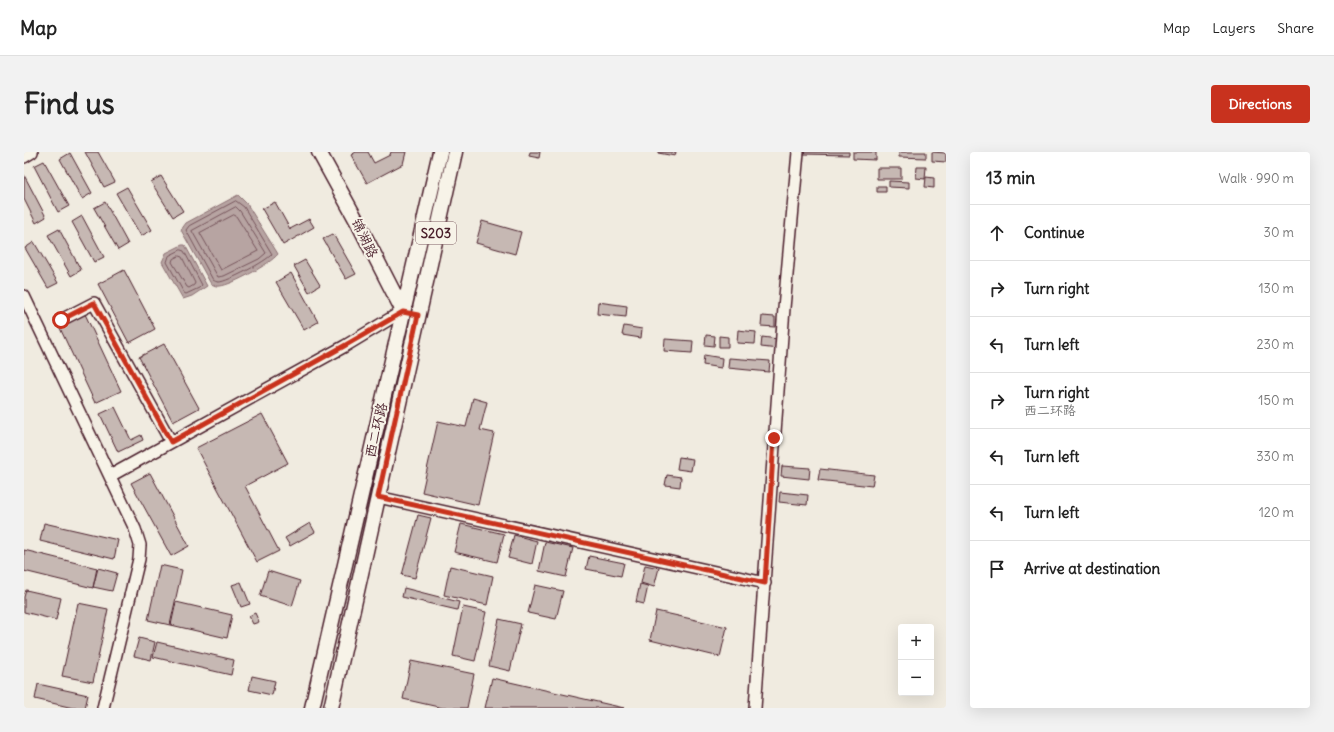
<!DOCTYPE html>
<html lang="en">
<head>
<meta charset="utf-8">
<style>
  :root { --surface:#fff; --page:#f2f2f2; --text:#222; --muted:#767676; --line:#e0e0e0; --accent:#c8321e }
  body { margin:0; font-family:Delius,"LXGW WenKai TC",sans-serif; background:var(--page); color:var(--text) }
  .controls { position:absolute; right:12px; bottom:12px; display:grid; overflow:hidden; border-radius:4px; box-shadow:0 4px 16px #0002 }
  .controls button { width:36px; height:36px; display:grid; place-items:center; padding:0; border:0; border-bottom:1px solid var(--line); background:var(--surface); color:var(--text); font:20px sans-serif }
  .stop { position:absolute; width:12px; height:12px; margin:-9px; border:3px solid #c8321e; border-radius:50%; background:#fff }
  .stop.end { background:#c8321e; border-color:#fff; box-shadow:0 1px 4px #0008 }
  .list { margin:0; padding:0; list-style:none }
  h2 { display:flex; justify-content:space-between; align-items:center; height:52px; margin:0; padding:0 16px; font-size:17px }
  h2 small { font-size:13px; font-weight:400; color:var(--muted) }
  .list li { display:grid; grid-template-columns:26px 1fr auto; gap:12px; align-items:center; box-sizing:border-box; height:56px; padding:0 16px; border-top:1px solid var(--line) }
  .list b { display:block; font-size:15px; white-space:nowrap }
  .list p { margin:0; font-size:13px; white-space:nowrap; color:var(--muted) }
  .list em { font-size:13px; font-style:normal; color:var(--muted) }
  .icon { flex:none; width:22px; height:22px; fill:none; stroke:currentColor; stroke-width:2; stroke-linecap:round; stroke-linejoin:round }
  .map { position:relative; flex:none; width:922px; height:556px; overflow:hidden; border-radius:4px }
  header { display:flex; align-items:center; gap:24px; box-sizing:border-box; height:56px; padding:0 20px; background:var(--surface); border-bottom:1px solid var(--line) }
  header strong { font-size:19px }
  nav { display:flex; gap:22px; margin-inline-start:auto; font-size:14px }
  .intro { display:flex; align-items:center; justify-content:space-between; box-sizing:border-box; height:96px; padding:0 24px }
  h1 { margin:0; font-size:28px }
  .button { padding:10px 18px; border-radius:4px; background:var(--accent); color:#fff; font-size:14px; font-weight:700 }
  main { display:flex; gap:24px; padding:0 24px }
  aside { flex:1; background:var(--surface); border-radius:4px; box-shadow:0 4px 16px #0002 }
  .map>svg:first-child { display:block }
  .water { fill:#b7a4a2; stroke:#8b6f72 }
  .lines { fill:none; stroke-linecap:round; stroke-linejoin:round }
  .shore { stroke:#76545b; stroke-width:1 }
  .building { fill:#c6b8b3; stroke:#4a1f2b }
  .minor-casing { stroke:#4a1f2b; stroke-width:14 }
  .major-casing { stroke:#4a1f2b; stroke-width:17 }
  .minor { stroke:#f7f3e8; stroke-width:11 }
  .major { stroke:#f7f3e8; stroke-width:14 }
  .route { stroke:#c8321e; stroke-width:5 }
  .labels { text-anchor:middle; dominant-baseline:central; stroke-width:4; stroke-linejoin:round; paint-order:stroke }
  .shield { fill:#f7f3e8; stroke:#7e5f64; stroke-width:1 }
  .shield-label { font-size:13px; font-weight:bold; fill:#4a1f2b }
  .street-label { font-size:14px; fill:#4a1f2b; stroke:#f7f3e8 }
</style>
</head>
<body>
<header>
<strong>Map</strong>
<nav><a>Map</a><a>Layers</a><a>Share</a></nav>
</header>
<div class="intro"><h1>Find us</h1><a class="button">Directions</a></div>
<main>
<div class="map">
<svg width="922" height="556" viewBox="0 0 922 556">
  <rect width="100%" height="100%" fill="#f0ebe0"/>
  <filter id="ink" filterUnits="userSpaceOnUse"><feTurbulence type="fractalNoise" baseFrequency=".025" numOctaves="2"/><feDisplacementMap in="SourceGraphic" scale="8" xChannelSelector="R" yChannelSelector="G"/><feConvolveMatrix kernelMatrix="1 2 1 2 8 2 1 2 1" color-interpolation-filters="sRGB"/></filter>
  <g filter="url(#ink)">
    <path class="water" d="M214,43L223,52L254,102C246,112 208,133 196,134C193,135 190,133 187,132L157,78L162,71Z
      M158,93H161L183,134L168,144L159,147L138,110L142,101Z"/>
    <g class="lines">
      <path class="shore" d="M212,49L220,55L248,102C243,109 203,130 195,130C192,130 191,129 189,128L162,78L165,74Z
        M212,55L216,59L242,101L235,107L200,124L194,125L168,79Z
        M210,63L212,64L234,99L197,118L176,81Z
        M157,98L160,99L178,133L175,136L162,142L160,141L143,110L145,104Z
        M155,104L158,105L171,131L170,133L165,136L163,135L148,110L149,107Z"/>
    </g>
    <path class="building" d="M61,0H74L91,30L80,35Z
      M332,0H344L350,11L366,3L367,0H382L379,12L343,31L327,3Z
      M506,0H516L515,6L505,4Z
      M634,0H652L651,4L634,1Z
      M779,0H825V3L779,2Z
      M829,0H852V8L829,7Z
      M875,0H902V6L875,5Z
      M908,0L922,1V10L908,9Z
      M46,1L68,41L58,47L36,7Z
      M20,9L45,54L34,60L10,14Z
      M893,15H902L901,27L892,26Z
      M853,16H877V27H853Z
      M0,23L22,65L12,71L0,47Z
      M137,24L159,59L149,65L127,30Z
      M902,25L910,26V36L901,35Z
      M865,29L885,30V36L865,35Z
      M853,34H862V40H853Z
      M103,35L128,78L117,84L92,41Z
      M81,50L104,92L94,98L70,56Z
      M251,50L266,77L285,67L290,75L259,93L238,57Z
      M58,64L80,105L70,110L48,70Z
      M458,69L497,80L491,102L452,91Z
      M35,77L57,118L47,124L24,83Z
      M309,82L332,122L322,127L299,87Z
      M10,90L34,131L24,136L1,96Z
      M281,108L296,133L285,140L270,114Z
      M100,118L131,177L105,191L74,132Z
      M267,121L294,170L280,178L252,130Z
      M574,150L603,154L602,165L573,162Z
      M61,162L97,239L71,251L35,174Z
      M738,164L751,165V175L737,174Z
      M600,174L618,177L617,186L598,183Z
      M714,178L732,180L731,192L713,191Z
      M682,183L691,184L690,194L681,193Z
      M695,184L704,185V195H695Z
      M738,185L754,187V197L737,195Z
      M641,187L669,189L668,201L640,199Z
      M140,192L175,256L149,270L115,205Z
      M680,203L698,206L697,216L679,213Z
      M705,206L746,209L745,220L704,216Z
      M449,246L463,250L456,278L470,281L454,353L398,340L414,269L442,275Z
      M91,255L107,288L117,283L119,288L94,300L76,262Z
      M238,262L264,311L221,334L255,399L233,410L172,296Z
      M655,305L669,307L667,319L653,317Z
      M758,314L786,316L785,327L757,324Z
      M796,317L850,323L848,334L794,328Z
      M126,321L165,394L147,404L107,331Z
      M643,323L657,325L656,335L641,333Z
      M756,340L784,343L783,353L755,350Z
      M394,363L407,366L391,426L378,423Z
      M20,371L94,388L90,407L16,389Z
      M286,371L291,380L266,394L261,386Z
      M437,372L480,382L473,410L430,400Z
      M490,383L513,389L508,412L484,406Z
      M521,390L549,396L542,425L515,419Z
      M0,398L73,416L69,436L0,419Z
      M565,404L600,411L597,424L562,417Z
      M136,413L158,418L146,473L124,468Z
      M621,413L635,416L630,435L617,431Z
      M426,414L469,424L463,453L420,443Z
      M74,416L93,421L88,439L69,435Z
      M244,419L276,429L268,454L236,444Z
      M217,430L226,452L217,455L208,433Z
      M616,432L624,434L620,452L612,450Z
      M511,433L539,439L532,467L504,461Z
      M380,436L435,450L433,458L378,445Z
      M2,438L37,446L32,468L0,460V445Z
      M152,450L208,463L203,486L147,473Z
      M54,451L84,457L69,530L38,524Z
      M439,455L462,460L451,509L429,504Z
      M632,459L703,475L696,505L626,488Z
      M231,461L235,470L229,472L225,464Z
      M475,467L497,472L486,519L465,514Z
      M115,486L131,490L127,508L110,504Z
      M133,490L210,508L207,523L129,505Z
      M387,509L450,522L443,556H419L379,547Z
      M228,524L251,529L248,543L225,538Z
      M468,526L600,556H461Z
      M14,532L64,543L61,556H49L11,547Z"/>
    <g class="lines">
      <defs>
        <path id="minor" d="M0,5L8,0
          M0,144L111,377L116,393L115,407L79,556
          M37,168L70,151L147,290
          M86,324L321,194L379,159
          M354,345L741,431
          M731,556L760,156L774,0"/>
        <path id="major" d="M295,0L334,71L379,159
          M288,556L416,0
          M307,556L431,0"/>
      </defs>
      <use href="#minor" class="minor-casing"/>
      <use href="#major" class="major-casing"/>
      <use href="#minor" class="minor"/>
      <use href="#major" class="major"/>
    </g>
  </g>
  <g class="lines" filter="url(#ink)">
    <path class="route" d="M37,168L70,151L147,290L320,194L379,160L394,163L354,345L741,431L750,286"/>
  </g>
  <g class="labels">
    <rect class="shield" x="392" y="70" width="40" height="22" rx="3"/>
    <g class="shield-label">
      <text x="412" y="81">S203</text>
    </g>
    <g class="street-label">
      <text transform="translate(341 86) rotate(64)">锦湖路</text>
      <text transform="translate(352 278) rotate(-77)">西二环路</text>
    </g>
  </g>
</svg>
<div class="controls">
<button>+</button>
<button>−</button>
</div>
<div class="stop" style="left:37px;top:168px"></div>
<div class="stop end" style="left:750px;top:286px"></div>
</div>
<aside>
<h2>13 min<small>Walk · 990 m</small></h2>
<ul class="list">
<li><svg class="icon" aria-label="ahead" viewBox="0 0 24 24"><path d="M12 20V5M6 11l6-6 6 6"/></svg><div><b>Continue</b></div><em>30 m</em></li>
<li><svg class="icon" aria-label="right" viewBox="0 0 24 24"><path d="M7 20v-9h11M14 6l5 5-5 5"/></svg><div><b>Turn right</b></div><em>130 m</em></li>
<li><svg class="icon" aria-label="left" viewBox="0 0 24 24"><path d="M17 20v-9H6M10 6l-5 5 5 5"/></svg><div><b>Turn left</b></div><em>230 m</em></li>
<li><svg class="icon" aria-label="right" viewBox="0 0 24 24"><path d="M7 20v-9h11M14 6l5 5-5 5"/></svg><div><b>Turn right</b><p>西二环路</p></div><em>150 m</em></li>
<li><svg class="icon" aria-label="left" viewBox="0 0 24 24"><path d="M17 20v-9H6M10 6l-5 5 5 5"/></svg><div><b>Turn left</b></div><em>330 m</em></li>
<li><svg class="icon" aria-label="left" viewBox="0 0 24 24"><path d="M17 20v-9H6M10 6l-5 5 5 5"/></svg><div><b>Turn left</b></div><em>120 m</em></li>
<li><svg class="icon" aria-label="arrive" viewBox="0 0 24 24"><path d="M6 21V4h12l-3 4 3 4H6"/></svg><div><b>Arrive at destination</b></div></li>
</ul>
</aside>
</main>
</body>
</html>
